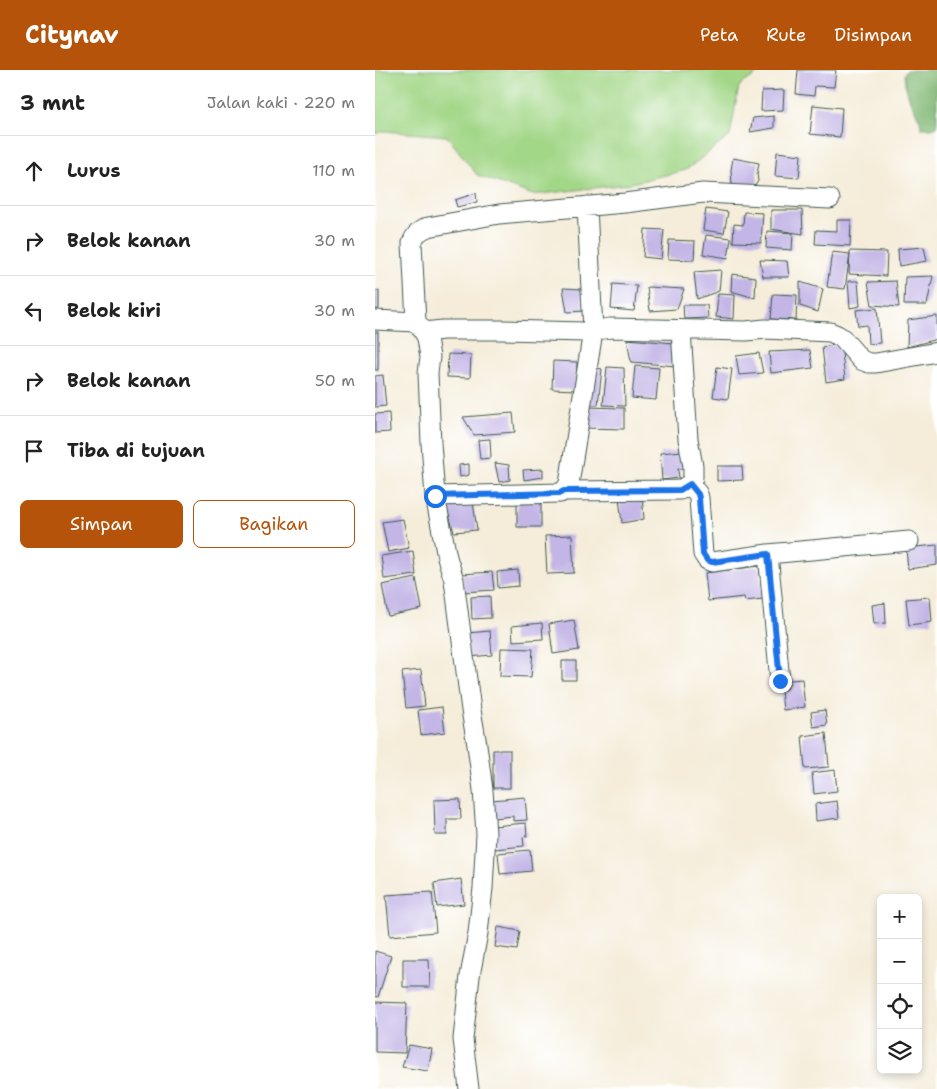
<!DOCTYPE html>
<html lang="id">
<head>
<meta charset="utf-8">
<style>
  :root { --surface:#fff; --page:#f2f2f2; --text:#222; --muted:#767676; --line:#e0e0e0; --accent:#b45309 }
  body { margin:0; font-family:"Shantell Sans",sans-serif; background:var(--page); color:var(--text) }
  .controls { position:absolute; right:15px; bottom:15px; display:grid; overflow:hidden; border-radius:8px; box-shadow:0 2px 8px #0003 }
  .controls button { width:45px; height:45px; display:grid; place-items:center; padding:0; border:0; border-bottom:1px solid var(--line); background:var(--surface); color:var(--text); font:25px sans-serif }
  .stop { position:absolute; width:15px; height:15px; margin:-11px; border:4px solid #1a73e8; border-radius:50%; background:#fff }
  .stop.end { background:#1a73e8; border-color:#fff; box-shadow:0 1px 5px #0008 }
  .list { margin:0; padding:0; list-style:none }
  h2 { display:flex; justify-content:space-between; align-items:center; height:65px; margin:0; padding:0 20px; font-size:21px }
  h2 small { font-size:16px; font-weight:400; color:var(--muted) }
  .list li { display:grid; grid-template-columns:32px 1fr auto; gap:15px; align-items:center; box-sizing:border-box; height:70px; padding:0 20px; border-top:1px solid var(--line) }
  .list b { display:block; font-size:19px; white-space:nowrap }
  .list em { font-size:16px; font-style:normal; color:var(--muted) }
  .actions { display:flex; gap:10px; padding:15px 20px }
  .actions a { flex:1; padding:11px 0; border:1px solid var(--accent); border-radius:8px; text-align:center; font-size:18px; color:var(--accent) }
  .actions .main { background:var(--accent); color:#fff }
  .icon { flex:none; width:28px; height:28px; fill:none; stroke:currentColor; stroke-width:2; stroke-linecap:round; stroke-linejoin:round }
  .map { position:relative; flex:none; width:562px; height:1019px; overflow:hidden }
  header { display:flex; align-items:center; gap:30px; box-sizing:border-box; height:70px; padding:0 25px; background:var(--accent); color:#fff }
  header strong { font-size:24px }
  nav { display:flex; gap:28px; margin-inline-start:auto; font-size:18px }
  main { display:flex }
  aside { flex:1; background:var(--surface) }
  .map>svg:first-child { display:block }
  .green { fill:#a3d788; stroke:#618a5e }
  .forest { fill:#82b874; stroke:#507a54 }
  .building { fill:#c3b5e6 }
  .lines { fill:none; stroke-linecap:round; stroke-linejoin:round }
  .street-casing { stroke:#3f574d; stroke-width:21 }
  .street { stroke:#fff; stroke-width:19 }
  .route { stroke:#1a73e8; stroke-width:6 }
</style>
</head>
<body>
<header>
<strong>Citynav</strong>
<nav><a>Peta</a><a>Rute</a><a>Disimpan</a></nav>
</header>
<main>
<aside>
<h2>3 mnt<small>Jalan kaki · 220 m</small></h2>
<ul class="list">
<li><svg class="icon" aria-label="ahead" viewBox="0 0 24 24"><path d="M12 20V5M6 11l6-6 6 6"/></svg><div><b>Lurus</b></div><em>110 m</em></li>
<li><svg class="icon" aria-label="right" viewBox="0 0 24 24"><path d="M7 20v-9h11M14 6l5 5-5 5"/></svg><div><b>Belok kanan</b></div><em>30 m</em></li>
<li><svg class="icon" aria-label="left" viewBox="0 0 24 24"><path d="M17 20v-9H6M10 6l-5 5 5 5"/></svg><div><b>Belok kiri</b></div><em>30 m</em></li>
<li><svg class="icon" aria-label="right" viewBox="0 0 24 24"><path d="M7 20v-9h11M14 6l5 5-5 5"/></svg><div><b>Belok kanan</b></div><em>50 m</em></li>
<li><svg class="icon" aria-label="arrive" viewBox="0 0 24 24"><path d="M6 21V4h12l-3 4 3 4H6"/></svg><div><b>Tiba di tujuan</b></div></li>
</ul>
<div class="actions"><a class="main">Simpan</a><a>Bagikan</a></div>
</aside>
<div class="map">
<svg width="562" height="1019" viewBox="0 0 562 1019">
  <rect width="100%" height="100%" fill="#fff"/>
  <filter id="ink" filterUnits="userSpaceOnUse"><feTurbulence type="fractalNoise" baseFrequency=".02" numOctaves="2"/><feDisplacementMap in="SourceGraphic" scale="10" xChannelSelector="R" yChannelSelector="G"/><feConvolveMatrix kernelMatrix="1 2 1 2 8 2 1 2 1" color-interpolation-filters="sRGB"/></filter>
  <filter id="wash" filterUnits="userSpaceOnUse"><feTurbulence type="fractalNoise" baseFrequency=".0096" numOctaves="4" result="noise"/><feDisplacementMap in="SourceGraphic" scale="20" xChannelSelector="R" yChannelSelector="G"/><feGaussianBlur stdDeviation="1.12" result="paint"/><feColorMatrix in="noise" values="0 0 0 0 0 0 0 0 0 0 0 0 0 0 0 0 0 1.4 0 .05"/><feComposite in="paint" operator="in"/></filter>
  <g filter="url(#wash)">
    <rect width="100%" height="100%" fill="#f5edda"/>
    <path class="green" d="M0,0H388L364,16L355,66L311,100L253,114L158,125L102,105L72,66L9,61L0,64Z"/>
    <path class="forest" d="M532,0H562V56L557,58H546L545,50L535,31L530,14L529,4Z"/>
    <g id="blocks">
      <path class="building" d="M423,0H461L459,17L440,16L439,26L421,24Z
        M409,20L408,40L386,41L387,21Z
        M438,35L467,38L465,67L435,64Z
        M399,46V58L375,62L378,48Z
        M402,82L426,85L424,108L400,106Z
        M358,88L384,93L382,104L383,111L377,121L357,114L356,100Z
        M101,123L102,132L82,137L80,130Z
        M331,139L353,142L349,163L328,160Z
        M396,140H427L428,164L396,159Z
        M369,142L388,143L386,173L358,172L359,154L368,155Z
        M462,150H476L475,176L440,174L441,160L462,161Z
        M270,159L289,160L286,189L268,187Z
        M392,161L418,163L417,180L391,178Z
        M331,165L356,168L353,188L328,184Z
        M294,170L320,171L319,190L293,189Z
        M549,177L552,191L524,196L523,179Z
        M475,181L512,182L511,206L474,204Z
        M457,182L475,184L470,219L452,217Z
        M385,190L412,191L414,207H388Z
        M346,200L344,221L322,229L319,202Z
        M357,204L381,207L380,228L356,221Z
        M558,206L552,235H529L530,207Z
        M473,211H483L485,236L475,238Z
        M521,211L524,237L497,235L493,212Z
        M425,212L448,219L443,242L425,236Z
        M238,214L262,216L259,241L236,239Z
        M272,217L309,219L302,239L275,241Z
        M188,218L206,219L209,241L192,242Z
        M0,221H4V239H0Z
        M343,224L360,225L359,249L341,247Z
        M398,224L422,225L421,250L396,249Z
        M308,235H332L333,248L309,249Z
        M502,238L505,273L493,274L492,255L483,256L481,240Z
        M562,246V269L532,277L533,250Z
        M0,262H3V300H0Z
        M252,269L299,273L301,296L256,292Z
        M466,274L470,309L451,312L447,277Z
        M435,280L438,298L396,303L394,282Z
        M384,283L388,303L364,305L361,286Z
        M73,284L96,285L95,308L72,307Z
        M178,291L202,292L201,320L177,319Z
        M260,296L284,298L281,330L257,328Z
        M217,297L227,299L223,335H211Z
        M232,297L249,298L250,336L228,335Z
        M342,297L357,299L353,329L338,327Z
        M8,305L11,336L0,337V306Z
        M210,337L249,338V359L209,358Z
        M14,343L15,362L0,363V344Z
        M138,343L140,362L99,365L88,347Z
        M115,369L116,388L105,389L103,370Z
        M307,381L309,399H303L304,408L287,410L285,383Z
        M120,393L134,395L135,410L124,412Z
        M94,394V405L85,407L84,395Z
        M342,396H367L368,410L342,411Z
        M168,399V407L149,410L148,400Z
        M267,426L269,449L247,453L244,428Z
        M142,431H166V457H142Z
        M70,432H98L102,460L79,462Z
        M28,449L34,478L13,482L7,452Z
        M197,465L199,503L172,504L170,466Z
        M562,475V495L533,499L531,478Z
        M38,481L41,505L9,509L6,486Z
        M384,496L388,529L370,531L369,527L333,531L330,503Z
        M143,500L144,516L123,518L122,502Z
        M117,502L119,520L89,522L87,504Z
        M41,508L47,539L13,546L7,515Z
        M115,526L116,548L97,549L96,527Z
        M555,527L557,552L534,555L531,529Z
        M510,533L511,553L499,554L497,535Z
        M199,550L204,580L178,584L174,554Z
        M167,553L168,569L138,571L137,556Z
        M115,561L117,585L94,587L92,563Z
        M126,578L158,579L156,607L125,606Z
        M187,591H201V610H187Z
        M46,600L50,636L31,638L27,602Z
        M427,609L430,637L408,640L405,611Z
        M67,637L70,662L46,665L43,640Z
        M450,640L452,655L438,657L436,642Z
        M451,663L454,697L430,699L427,666Z
        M118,680H135V718H118Z
        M460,700L462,721L439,724L437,703Z
        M150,727L152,750L138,751V746L119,748L117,730Z
        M85,729L86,749H72V765H60L59,730Z
        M462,731L464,748L441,751L440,734Z
        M151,753L152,766L148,767L149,776L120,779L118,756Z
        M155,780L157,801L125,804L123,783Z
        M86,809L89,834L62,837L59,813Z
        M57,822L61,862L15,866L11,825Z
        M123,857L145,861L142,880L120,877Z
        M0,881L16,886L3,927L0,926Z
        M28,889H54L55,917H28Z
        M0,932L32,933L30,983L0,982Z
        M34,975L57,979L53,1001L27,997Z"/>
    </g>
  </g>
  <g filter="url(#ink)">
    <use href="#blocks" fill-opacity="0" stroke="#3f574d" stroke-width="1"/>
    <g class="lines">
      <defs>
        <path id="street" d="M0,250L41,252L47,259L52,268L55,287L53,303L56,373L60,426L72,487L79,510L96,640L102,675L108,720L111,764L108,818L103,863L95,906L88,969L94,1019
          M41,252L37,173C40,164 45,160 53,157L124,144L250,133L328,123L455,129
          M49,262L68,260H128L210,262L235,258L371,261L390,259L455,262L462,265L467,268L486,290L494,293H501L562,282
          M315,414L323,424L324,428L328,484L332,490L337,492L393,484L534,471
          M189,421L305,420L315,414L318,407V396L313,369L306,260
          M60,426L185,423L189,421L194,414L218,261L212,136
          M393,484L405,611"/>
      </defs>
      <use href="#street" class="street-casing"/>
      <use href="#street" class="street"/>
    </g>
  </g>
  <g class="lines" filter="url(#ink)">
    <path class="route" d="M60,426L185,423L189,421L305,420L315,414L323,424L324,428L328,484L332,490L337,492L393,484L405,611"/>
  </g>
</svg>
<div class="controls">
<button>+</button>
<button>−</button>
<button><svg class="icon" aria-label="locate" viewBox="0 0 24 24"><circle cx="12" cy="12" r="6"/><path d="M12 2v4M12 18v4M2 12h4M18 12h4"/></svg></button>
<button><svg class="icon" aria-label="layers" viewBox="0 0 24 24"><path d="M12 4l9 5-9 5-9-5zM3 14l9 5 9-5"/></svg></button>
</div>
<div class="stop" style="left:60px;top:426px"></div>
<div class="stop end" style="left:405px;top:611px"></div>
</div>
</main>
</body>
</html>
